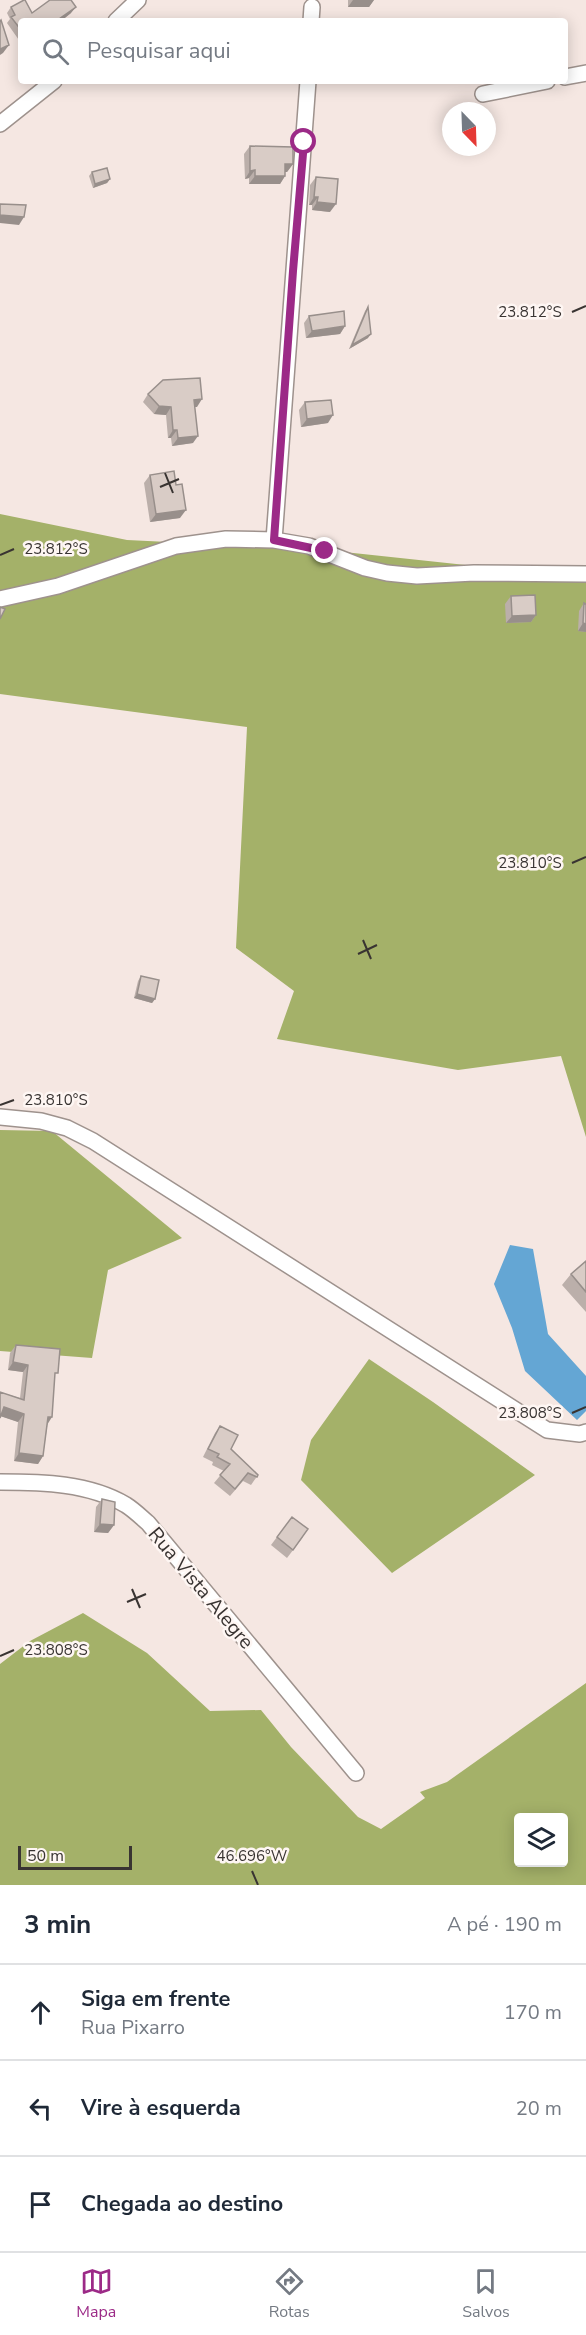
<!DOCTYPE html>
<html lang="pt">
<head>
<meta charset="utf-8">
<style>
  :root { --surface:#fff; --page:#f2f2f3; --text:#1f2937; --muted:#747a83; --line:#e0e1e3; --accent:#9c2a87 }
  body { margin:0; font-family:"Nunito Sans",sans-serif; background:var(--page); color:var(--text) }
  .controls { position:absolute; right:18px; bottom:18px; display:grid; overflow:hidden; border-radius:6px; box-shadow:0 3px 15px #0003 }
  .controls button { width:54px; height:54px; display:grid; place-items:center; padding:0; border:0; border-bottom:2px solid var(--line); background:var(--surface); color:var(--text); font:30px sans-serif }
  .compass { position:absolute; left:442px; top:102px; width:54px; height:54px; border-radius:50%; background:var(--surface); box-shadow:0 3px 15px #0003; rotate:157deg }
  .scale { position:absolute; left:18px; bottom:15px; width:114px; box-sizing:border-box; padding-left:6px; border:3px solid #393432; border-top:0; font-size:16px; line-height:21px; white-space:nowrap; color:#393432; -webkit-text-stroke:4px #fef6f3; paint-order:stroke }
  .stop { position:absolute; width:18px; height:18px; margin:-14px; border:4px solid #9c2a87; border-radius:50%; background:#fff }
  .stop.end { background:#9c2a87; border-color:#fff; box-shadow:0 2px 6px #0008 }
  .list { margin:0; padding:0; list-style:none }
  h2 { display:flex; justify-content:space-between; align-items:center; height:78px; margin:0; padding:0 24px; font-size:26px }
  h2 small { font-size:20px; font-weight:400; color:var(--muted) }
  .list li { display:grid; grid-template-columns:39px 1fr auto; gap:18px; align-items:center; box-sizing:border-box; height:96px; padding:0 24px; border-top:2px solid var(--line) }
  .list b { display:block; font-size:22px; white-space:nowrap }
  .list p { margin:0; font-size:20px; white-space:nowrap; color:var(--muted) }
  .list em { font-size:20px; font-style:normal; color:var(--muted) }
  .icon { flex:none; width:33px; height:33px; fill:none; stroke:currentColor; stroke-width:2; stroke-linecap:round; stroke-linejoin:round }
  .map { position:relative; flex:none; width:586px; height:1885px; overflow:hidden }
  .search { position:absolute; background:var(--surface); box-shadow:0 3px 15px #0003; left:18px; right:18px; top:18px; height:66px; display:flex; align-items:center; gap:15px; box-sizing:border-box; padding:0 21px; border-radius:6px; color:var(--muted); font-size:22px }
  .sheet { height:366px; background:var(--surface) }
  nav { display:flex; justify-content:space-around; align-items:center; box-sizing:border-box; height:84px; border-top:2px solid var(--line); background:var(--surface); font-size:16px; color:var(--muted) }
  nav a { display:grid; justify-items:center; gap:3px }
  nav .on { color:var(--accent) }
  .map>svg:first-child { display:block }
  .forest { fill:#a4b169; fill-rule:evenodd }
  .water { fill:#64a6d4 }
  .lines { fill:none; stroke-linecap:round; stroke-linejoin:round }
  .street-casing { stroke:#9e928d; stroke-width:18 }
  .street { stroke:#fff; stroke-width:15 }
  .wall { fill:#bbafaa }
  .shaded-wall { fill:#988f8b }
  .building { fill:#d9ccc6; stroke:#988f8b; stroke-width:1.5 }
  .route { stroke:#9c2a87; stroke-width:8 }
  .ticks { fill:none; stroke:#393432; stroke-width:2 }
  .labels { text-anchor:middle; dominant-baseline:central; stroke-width:5; stroke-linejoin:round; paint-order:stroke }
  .street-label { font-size:20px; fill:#393432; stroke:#fef6f3 }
  .ticks-label { font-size:15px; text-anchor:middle; fill:#393432; stroke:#fef6f3; stroke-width:5; stroke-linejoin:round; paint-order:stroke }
</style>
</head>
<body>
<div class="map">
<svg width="586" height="1885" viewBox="0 0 586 1885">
  <rect width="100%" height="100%" fill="#f5e7e2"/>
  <path class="forest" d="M0,514L127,540L316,549L586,578V1137L561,1056L458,1070L277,1039L294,991L236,948L247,727L0,694Z
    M0,1130L52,1131L182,1238L108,1270L92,1358L0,1351Z
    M369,1359L433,1402L535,1475L392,1573L301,1480L311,1440Z
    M83,1613L147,1653L210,1711L261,1710L291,1747L358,1817L381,1829L425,1798L420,1792L447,1782L586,1683V1885H0V1664L30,1641ZM518,1818H564V1862H518Z"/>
  <path class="water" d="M510,1245L533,1249L548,1334L586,1376V1411L577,1420L525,1371L512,1328L494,1284Z"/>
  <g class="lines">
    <defs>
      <path id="street" d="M116,21L138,0
        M311,21L312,7
        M565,77L586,73
        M483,94L547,81
        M0,124L54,81
        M274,540L308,81
        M0,599L58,586L176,546L226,539L274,540L309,546L365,568L387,573L417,576L474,573L586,574
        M0,1117L41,1121L67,1128L93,1141L547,1430L580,1434L586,1432
        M0,1482C42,1482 89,1483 126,1505C134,1510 141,1517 148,1523L356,1773"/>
    </defs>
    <use href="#street" class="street-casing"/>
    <use href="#street" class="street"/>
  </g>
  <path class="wall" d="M50,0H72L71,13L61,21H21V43L7,23L10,19L7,13L11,7L32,13Z
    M348,0H374L369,7H348Z
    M250,146L293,164L287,172H285V176L280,184H249V178L245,179L244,154Z
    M92,172L110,179L107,183L93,188L89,176Z
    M316,177L330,212L312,210V205H309L310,185Z
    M368,307V338L349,349L365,311Z
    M309,316L345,326L340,334L306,338L304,323Z
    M148,394L197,407H195L193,443L172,446L171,438H168L166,415L154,414L143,402Z
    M305,402L328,423L301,427L299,410Z
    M150,475L180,518L150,522L144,483Z
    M511,596L536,615L531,622L506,623L505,604Z
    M584,603L586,604V632L578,631L579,611Z
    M141,976L155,999L152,1003L134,998L138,981Z
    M586,1261V1312L562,1285L571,1274Z
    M16,1345L54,1378L43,1456L38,1464L14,1461L18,1422L1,1416L0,1392L20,1398L23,1372L8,1370L10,1353Z
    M220,1426L231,1449L258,1475L251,1485L243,1481L230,1496L214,1483L224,1471L212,1465L213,1462L203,1457L215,1433Z
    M102,1499L114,1525L108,1533L94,1532L96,1507Z
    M277,1537H303L287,1558L271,1545Z"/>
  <path class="shaded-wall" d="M353,0H374L369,7H348Z
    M76,7L71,13L61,21H56Z
    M9,45L3,53L0,55V49Z
    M285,164H293L287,172H280Z
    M255,170L249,178L245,179L250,171Z
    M255,176H285L280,184H249Z
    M110,179L107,183L93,188L95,184Z
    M314,197H318L312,205H309Z
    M317,202L336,204L330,212L312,210Z
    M0,215L24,217L19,225L0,223Z
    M345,326L340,334L306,338L312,331Z
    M371,334L368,338L349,349L352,345Z
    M202,399L197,407H189L194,400Z
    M159,406L171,407L166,415L154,414Z
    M333,415L328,423L301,427L307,419Z
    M173,430H177L171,438H168Z
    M198,436L193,443L172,446L178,438Z
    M186,510L180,518L150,522L156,514Z
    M536,615L531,622L506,623L512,616Z
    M583,623L586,624V632L578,631Z
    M137,994L155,999L152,1003L134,998Z
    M13,1362L28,1365L23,1372L8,1370Z
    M4,1407L24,1414L18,1422L0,1416Z
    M48,1417H52L47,1425Z
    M19,1453L43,1456L38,1464L14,1461Z
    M100,1524L114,1525L108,1533L94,1532Z"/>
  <path class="building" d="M24,0H25L32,13L50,0H71L76,7L56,21H21V30L11,17L15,15L11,7Z
    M1,20L9,45L0,49V21Z
    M250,146L293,147V164H285V176H255V170L250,171Z
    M107,168L110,179L95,184L92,172Z
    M316,177L338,179L336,204L317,202L318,197H314Z
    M0,204L26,205L24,217L0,215Z
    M368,307L371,334L352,345Z
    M344,311L345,326L312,331L309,316Z
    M200,378L202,399L194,400L198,436L178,438L177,430H173L171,407L159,406L148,394L163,380Z
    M331,400L333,415L307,419L305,402Z
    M174,471L176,485L182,484L186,510L156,514L150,475Z
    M535,595L536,615L512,616L511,596Z
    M584,603L586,604V624L583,623Z
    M0,607L5,609L0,619Z
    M141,976L159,980L155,999L137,994Z
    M586,1261V1292L571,1274Z
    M16,1345L60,1349L58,1373H55L52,1417H48L43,1456L19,1453L24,1414L4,1407L0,1418V1392L24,1400L28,1365L13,1362Z
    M220,1426L238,1435L231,1449L258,1475L257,1477L248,1473L235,1489L220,1475L230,1464L217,1457L219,1454L208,1449Z
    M102,1499L115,1502L114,1525L100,1524Z
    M292,1517L308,1529L293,1550L277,1537Z"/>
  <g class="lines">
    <path class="route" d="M304,142L293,271L274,540L325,551"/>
  </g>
  <path class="ticks" d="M572,312L586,306M165,473L173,493M160,487L179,479M0,555L14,549M572,863L586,857M363,940L371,959M358,954L377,945M0,1105L14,1100M572,1413L586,1407M132,1589L140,1608M127,1602L146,1594M0,1656L14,1650M252,1871L258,1885"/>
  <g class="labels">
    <g class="street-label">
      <text transform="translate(201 1588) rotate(50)">Rua Vista Alegre</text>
    </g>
  </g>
  <g class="ticks-label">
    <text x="530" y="317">23.812°S</text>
    <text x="56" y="554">23.812°S</text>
    <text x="530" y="868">23.810°S</text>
    <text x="56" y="1105">23.810°S</text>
    <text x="530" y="1418">23.808°S</text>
    <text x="56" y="1655">23.808°S</text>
    <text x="252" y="1861">46.696°W</text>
  </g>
</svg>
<div class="controls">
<button><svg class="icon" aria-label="layers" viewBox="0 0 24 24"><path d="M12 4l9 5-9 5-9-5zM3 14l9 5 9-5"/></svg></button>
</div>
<svg class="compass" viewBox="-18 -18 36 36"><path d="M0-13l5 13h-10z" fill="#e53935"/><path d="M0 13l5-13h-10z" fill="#747a83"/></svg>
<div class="scale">50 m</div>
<div class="stop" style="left:304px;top:142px"></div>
<div class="stop end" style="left:325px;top:551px"></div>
<div class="search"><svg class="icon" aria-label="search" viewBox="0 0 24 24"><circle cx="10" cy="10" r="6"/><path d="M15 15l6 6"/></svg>Pesquisar aqui</div>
</div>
<section class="sheet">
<h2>3 min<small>A pé · 190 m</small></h2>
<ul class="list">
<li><svg class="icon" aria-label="ahead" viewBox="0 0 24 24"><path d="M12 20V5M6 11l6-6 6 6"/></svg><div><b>Siga em frente</b><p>Rua Pixarro</p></div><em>170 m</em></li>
<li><svg class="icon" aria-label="left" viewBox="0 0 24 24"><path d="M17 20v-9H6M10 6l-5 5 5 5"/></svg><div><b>Vire à esquerda</b></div><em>20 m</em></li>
<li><svg class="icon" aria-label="arrive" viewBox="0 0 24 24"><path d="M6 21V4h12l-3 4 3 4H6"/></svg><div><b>Chegada ao destino</b></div></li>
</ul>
</section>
<nav>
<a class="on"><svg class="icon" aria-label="map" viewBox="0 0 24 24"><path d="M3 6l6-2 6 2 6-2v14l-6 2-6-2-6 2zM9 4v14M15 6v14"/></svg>Mapa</a>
<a><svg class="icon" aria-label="directions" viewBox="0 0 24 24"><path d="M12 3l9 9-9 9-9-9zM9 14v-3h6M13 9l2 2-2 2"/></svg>Rotas</a>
<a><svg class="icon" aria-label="saved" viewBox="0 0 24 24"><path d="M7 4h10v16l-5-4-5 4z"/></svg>Salvos</a>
</nav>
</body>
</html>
